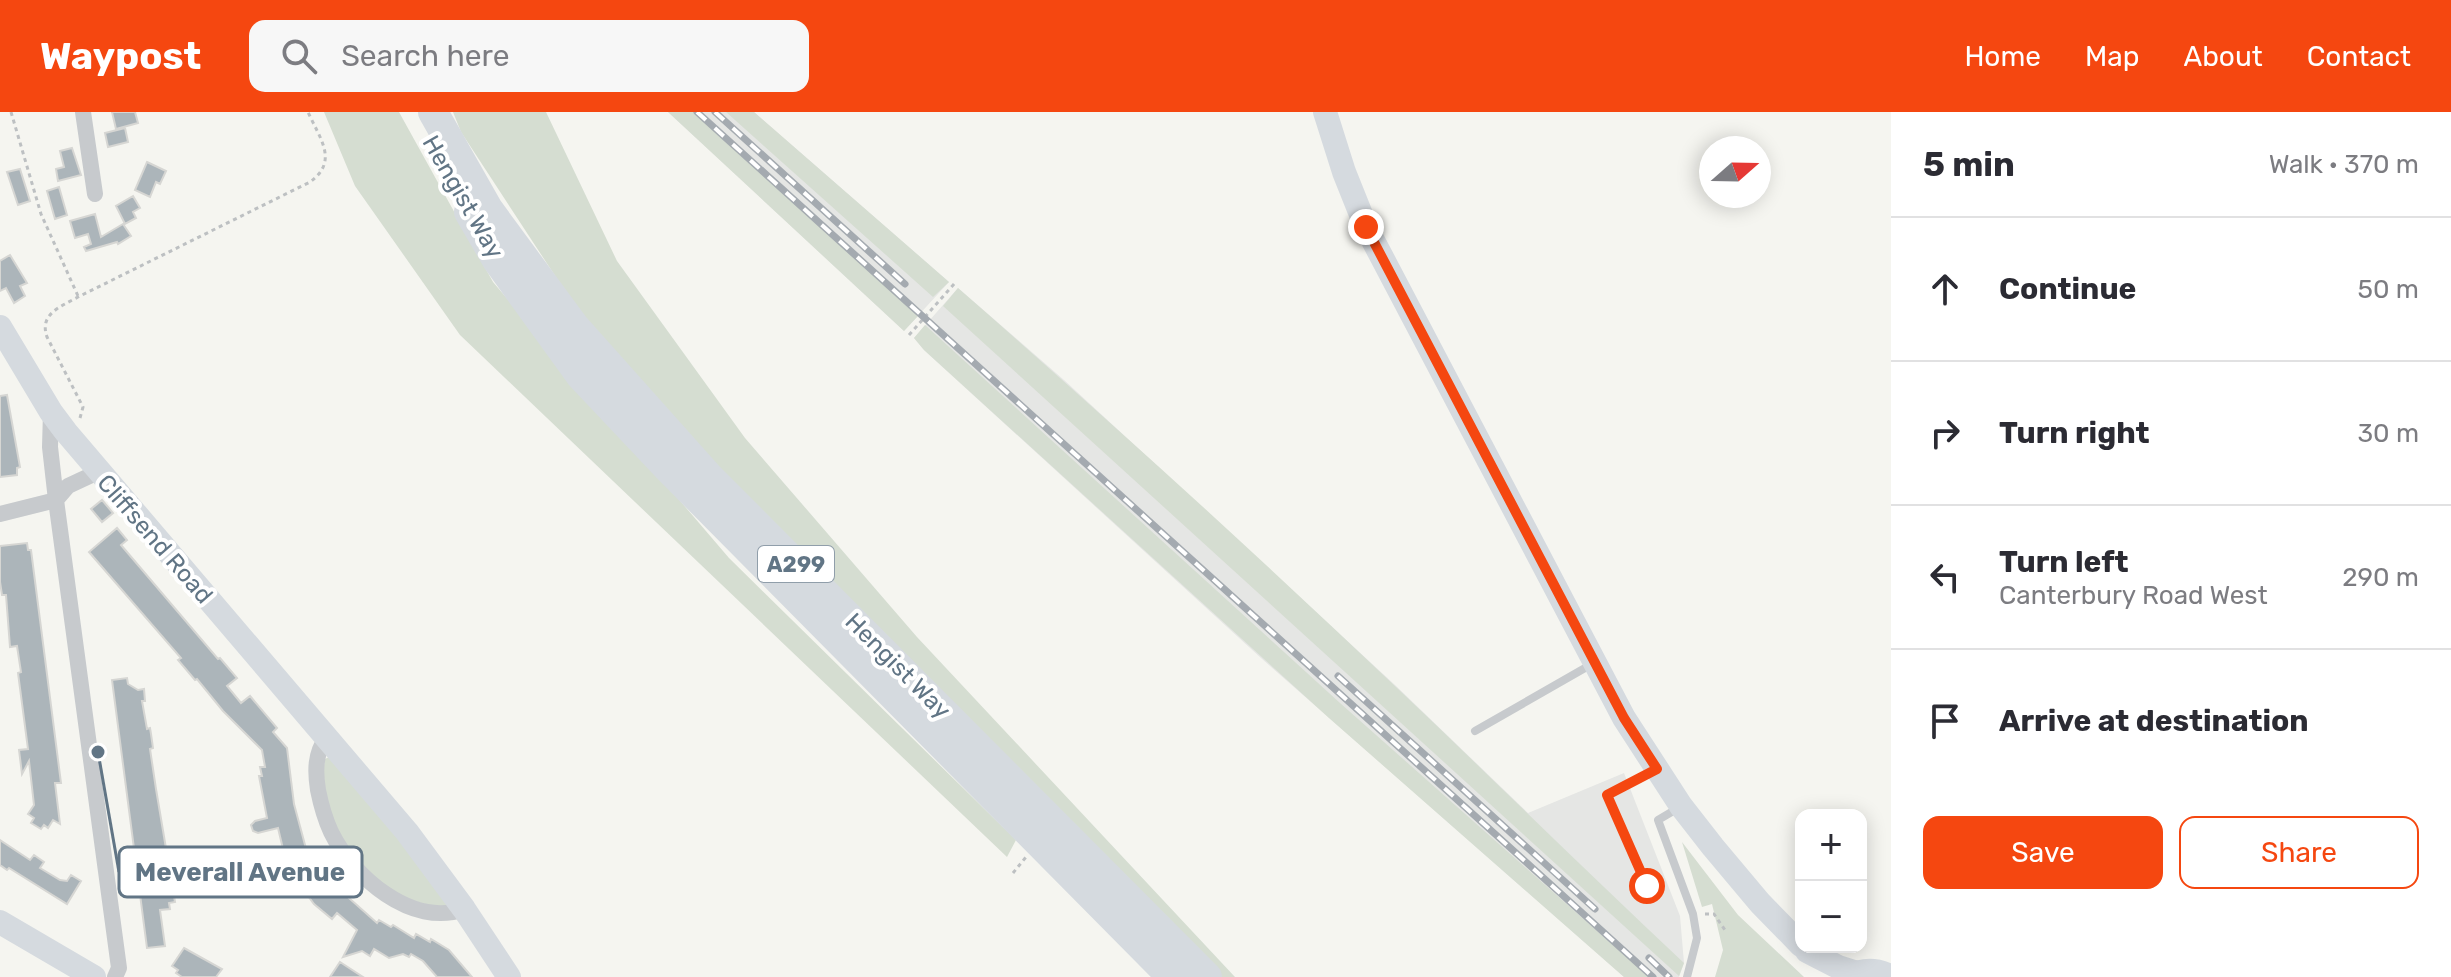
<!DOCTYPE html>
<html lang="en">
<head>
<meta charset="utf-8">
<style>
  :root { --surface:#fff; --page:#f7f7f7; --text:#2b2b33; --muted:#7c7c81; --line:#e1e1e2; --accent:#f54710 }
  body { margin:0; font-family:Rubik,sans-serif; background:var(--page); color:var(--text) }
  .controls { position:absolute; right:24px; bottom:24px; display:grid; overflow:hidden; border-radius:16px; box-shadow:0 4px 20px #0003 }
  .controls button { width:72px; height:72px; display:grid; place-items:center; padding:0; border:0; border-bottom:2px solid var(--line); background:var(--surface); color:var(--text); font:40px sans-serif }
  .compass { position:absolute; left:1699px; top:24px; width:72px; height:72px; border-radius:50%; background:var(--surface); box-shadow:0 4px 20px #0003; rotate:70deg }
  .stop { position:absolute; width:24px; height:24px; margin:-18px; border:6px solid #f54710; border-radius:50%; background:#fff }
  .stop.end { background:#f54710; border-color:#fff; box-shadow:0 2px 8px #0008 }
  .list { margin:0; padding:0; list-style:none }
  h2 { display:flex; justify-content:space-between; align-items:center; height:104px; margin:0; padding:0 32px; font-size:34px }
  h2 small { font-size:26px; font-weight:400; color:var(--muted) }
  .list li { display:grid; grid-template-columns:52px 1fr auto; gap:24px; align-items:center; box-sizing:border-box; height:144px; padding:0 32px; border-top:2px solid var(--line) }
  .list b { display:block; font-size:30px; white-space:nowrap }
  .list p { margin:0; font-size:26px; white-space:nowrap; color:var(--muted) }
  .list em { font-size:26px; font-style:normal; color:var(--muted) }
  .actions { display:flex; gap:16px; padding:24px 32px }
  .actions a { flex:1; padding:18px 0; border:2px solid var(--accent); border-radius:16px; text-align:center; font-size:28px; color:var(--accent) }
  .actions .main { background:var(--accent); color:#fff }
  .icon { flex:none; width:44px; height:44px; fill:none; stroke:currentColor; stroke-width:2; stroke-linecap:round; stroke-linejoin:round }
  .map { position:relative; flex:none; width:1891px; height:865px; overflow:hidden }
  header { display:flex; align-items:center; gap:48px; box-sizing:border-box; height:112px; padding:0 40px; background:var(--accent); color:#fff }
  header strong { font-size:38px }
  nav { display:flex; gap:44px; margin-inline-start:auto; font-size:28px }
  .search { width:560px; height:72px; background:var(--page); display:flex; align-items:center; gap:20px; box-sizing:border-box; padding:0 28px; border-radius:16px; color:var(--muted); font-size:30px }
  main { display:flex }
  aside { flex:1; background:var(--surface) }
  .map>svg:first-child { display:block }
  .built { fill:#e5e6e4 }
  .green { fill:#d5ddd1 }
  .building { fill:#acb5ba; stroke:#d6d6d3; stroke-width:2 }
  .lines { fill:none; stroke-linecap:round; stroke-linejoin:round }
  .path { stroke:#bdc0c2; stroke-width:3; stroke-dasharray:4 4; stroke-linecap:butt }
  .lane { stroke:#c7cacd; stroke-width:8 }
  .street { stroke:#c7cacd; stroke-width:16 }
  .secondary { stroke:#d5dadf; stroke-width:24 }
  .primary { stroke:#d5dadf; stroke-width:26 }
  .highway { stroke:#d5dadf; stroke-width:30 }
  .rail-casing { stroke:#a4aab0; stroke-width:7 }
  .rail { stroke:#fff; stroke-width:4; stroke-dasharray:12; stroke-linecap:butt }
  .route { stroke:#f54710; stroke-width:10 }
  .labels { text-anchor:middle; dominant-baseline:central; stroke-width:8; stroke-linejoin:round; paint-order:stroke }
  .shield { fill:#fff; stroke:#909eaa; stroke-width:2 }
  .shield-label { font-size:22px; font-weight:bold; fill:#617585 }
  .street-label { font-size:24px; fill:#617585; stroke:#fff }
  .leader { fill:none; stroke:#617585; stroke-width:3 }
  .callout-dot { fill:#617585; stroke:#fff; stroke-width:3 }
  .callout { fill:#fff; stroke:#617585; stroke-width:3 }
  .callout-label { font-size:26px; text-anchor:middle; font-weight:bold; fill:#617585 }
</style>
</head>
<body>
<header>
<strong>Waypost</strong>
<div class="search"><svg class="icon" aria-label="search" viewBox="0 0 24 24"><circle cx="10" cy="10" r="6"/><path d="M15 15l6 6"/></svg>Search here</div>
<nav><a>Home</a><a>Map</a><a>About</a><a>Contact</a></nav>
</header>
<main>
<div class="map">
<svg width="1891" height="865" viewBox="0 0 1891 865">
  <rect width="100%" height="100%" fill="#f5f5f0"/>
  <path class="built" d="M668,0H754L949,170L904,219Z
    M958,176L1064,268L1395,573L1528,701L1624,661L1680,804L1684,851L1679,865H1624L1261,546L924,238L914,226Z"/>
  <path class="green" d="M324,0H399L493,170L729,446L1016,728L1007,745L460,223L355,74Z
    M453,0H546L617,149L745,326L917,525L1235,865H1219L737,376L580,202L461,20Z
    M668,0H694L918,204L904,219Z
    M726,0H754L949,170L933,185Z
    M958,176C1107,306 1253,439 1396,575C1492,666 1587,760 1684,851L1679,864L943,194Z
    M925,213L1340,591L1649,865H1624L1329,606L924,238L914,226Z
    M329,645L365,684L448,791L445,796C433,793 420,792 409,787C358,765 314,703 325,647Z
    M1682,730L1738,803L1804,865H1715L1723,838L1712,792L1702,795Z"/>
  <path class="building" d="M112,0H135L138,11L116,17Z
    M125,16L128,30L108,35L105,21Z
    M72,36L81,63L58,69L56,57L64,55L60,39Z
    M147,50L166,59L160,72L156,70L150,85L135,78Z
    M20,57L30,89L18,93L7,60Z
    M59,75L67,103L55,107L47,79Z
    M133,84L140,96L133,100L136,106L125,112L116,94Z
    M95,102L101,125L123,112L131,124L118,132L117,130L86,139L84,135L91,132L88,122L75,126L70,109Z
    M10,143L27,171L20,174L25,184L14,191L6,176L0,179V149Z
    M7,283L20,355L17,356V363L0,365V284Z
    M102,388L113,401L102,410L91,397Z
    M117,416L127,428L121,433L218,547L220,546L237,566L227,574L241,591L250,584L277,616L273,620L287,636L294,692L308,744L311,743L338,781L340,778L377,811L379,808L391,815L393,813L414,826L416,822L430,830L431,827L449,838L472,865H437L423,849L411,842L409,845L403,842L389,846L374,837L370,844L362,839L343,845L357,818L337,801L332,807L314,792L291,761L289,762L278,716L258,721L253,719L251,713L255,709L267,706L259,664H262L260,655H265L262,638L223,599L197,567L195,568L178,548L181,546L89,440Z
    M27,431L28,438H31L61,671H55L60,712L53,708L48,716L44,713L41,717L31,711L34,706L28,702L34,693L29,649L22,662L19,638L28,637L18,561L21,560L17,534L10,535L6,483H2L0,470V434Z
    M127,566L128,572L138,578L144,577L145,589H142L147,617L150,616L151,622L153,636L150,637L156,677L175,790L169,791L170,797L160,798L165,834L147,836L112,568Z
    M0,728L30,748L34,743L44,750L40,756L60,768L67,769L71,763L81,769L67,792L9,756L7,758L0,753Z
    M184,836L222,857L216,865H182L176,861L178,858L172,854Z
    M340,850L363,865H330Z"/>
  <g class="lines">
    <path class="path" d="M11,0L41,102L78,184
      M909,223L955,171
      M80,306L83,295L47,225C39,202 60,195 78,185L310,70C339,49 320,27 308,0
      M1013,761L1026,745
      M1705,802H1714L1727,821"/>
    <path class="lane" d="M1475,619L1592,552
      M1680,695L1658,708L1693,802L1697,826L1687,865
      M1647,774L1607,683L1653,659"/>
    <path class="street" d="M83,0L95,82
      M51,300L50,335L56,388L119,856L115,865
      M0,402L56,388L68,374L98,360
      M326,626C315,642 315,659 318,678C321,693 325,707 331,720C353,765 412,816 464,797"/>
    <path class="secondary" d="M1325,0L1344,60L1366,115L1624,606L1681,694L1713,735L1760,791L1801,833
      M0,215L51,300L66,320L407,720L464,797L509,865
      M0,810L94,865
      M1807,839L1838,855L1857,861"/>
    <path class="primary" d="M1849,865C1863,858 1876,858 1890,865"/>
    <path class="highway" d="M433,0L488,97L574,214L708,364L1207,865
      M469,100L497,148L581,264L667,355L1172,865"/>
    <defs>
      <path id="rail" d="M697,0L1653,865
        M715,0L905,172
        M1338,564L1595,797
        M1649,846L1669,865"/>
    </defs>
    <use href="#rail" class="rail-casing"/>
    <use href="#rail" class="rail"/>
  </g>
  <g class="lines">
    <path class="route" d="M1366,115L1624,606L1657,657L1607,683L1647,774"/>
  </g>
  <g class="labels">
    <rect class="shield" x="758" y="434" width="76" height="36" rx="6"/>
    <g class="shield-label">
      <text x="796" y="452">A299</text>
    </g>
    <g class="street-label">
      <text transform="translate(463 85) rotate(60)">Hengist Way</text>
      <text transform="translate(155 427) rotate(49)">Cliffsend Road</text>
      <text transform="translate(898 554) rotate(45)">Hengist Way</text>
    </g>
  </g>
  <path class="leader" d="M98 640L119 760"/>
  <circle class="callout-dot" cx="98" cy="640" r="8"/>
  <rect class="callout" x="119" y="735" width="243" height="50" rx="8"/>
  <g class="callout-label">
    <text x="240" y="769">Meverall Avenue</text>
  </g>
</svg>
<div class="controls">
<button>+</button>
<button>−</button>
</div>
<svg class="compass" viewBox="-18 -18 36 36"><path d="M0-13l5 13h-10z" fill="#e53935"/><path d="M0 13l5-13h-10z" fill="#7c7c81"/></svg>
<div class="stop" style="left:1647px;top:774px"></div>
<div class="stop end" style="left:1366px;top:115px"></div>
</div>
<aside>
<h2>5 min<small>Walk · 370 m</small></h2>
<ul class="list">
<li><svg class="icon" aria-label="ahead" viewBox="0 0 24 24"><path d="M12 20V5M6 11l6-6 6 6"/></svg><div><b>Continue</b></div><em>50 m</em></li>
<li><svg class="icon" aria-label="right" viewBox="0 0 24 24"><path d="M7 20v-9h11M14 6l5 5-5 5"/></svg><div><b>Turn right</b></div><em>30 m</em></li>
<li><svg class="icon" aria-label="left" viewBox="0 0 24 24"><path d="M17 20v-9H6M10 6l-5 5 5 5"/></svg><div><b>Turn left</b><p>Canterbury Road West</p></div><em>290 m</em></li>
<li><svg class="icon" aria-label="arrive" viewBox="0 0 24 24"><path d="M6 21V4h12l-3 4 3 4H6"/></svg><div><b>Arrive at destination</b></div></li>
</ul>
<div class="actions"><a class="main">Save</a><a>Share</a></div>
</aside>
</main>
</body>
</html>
